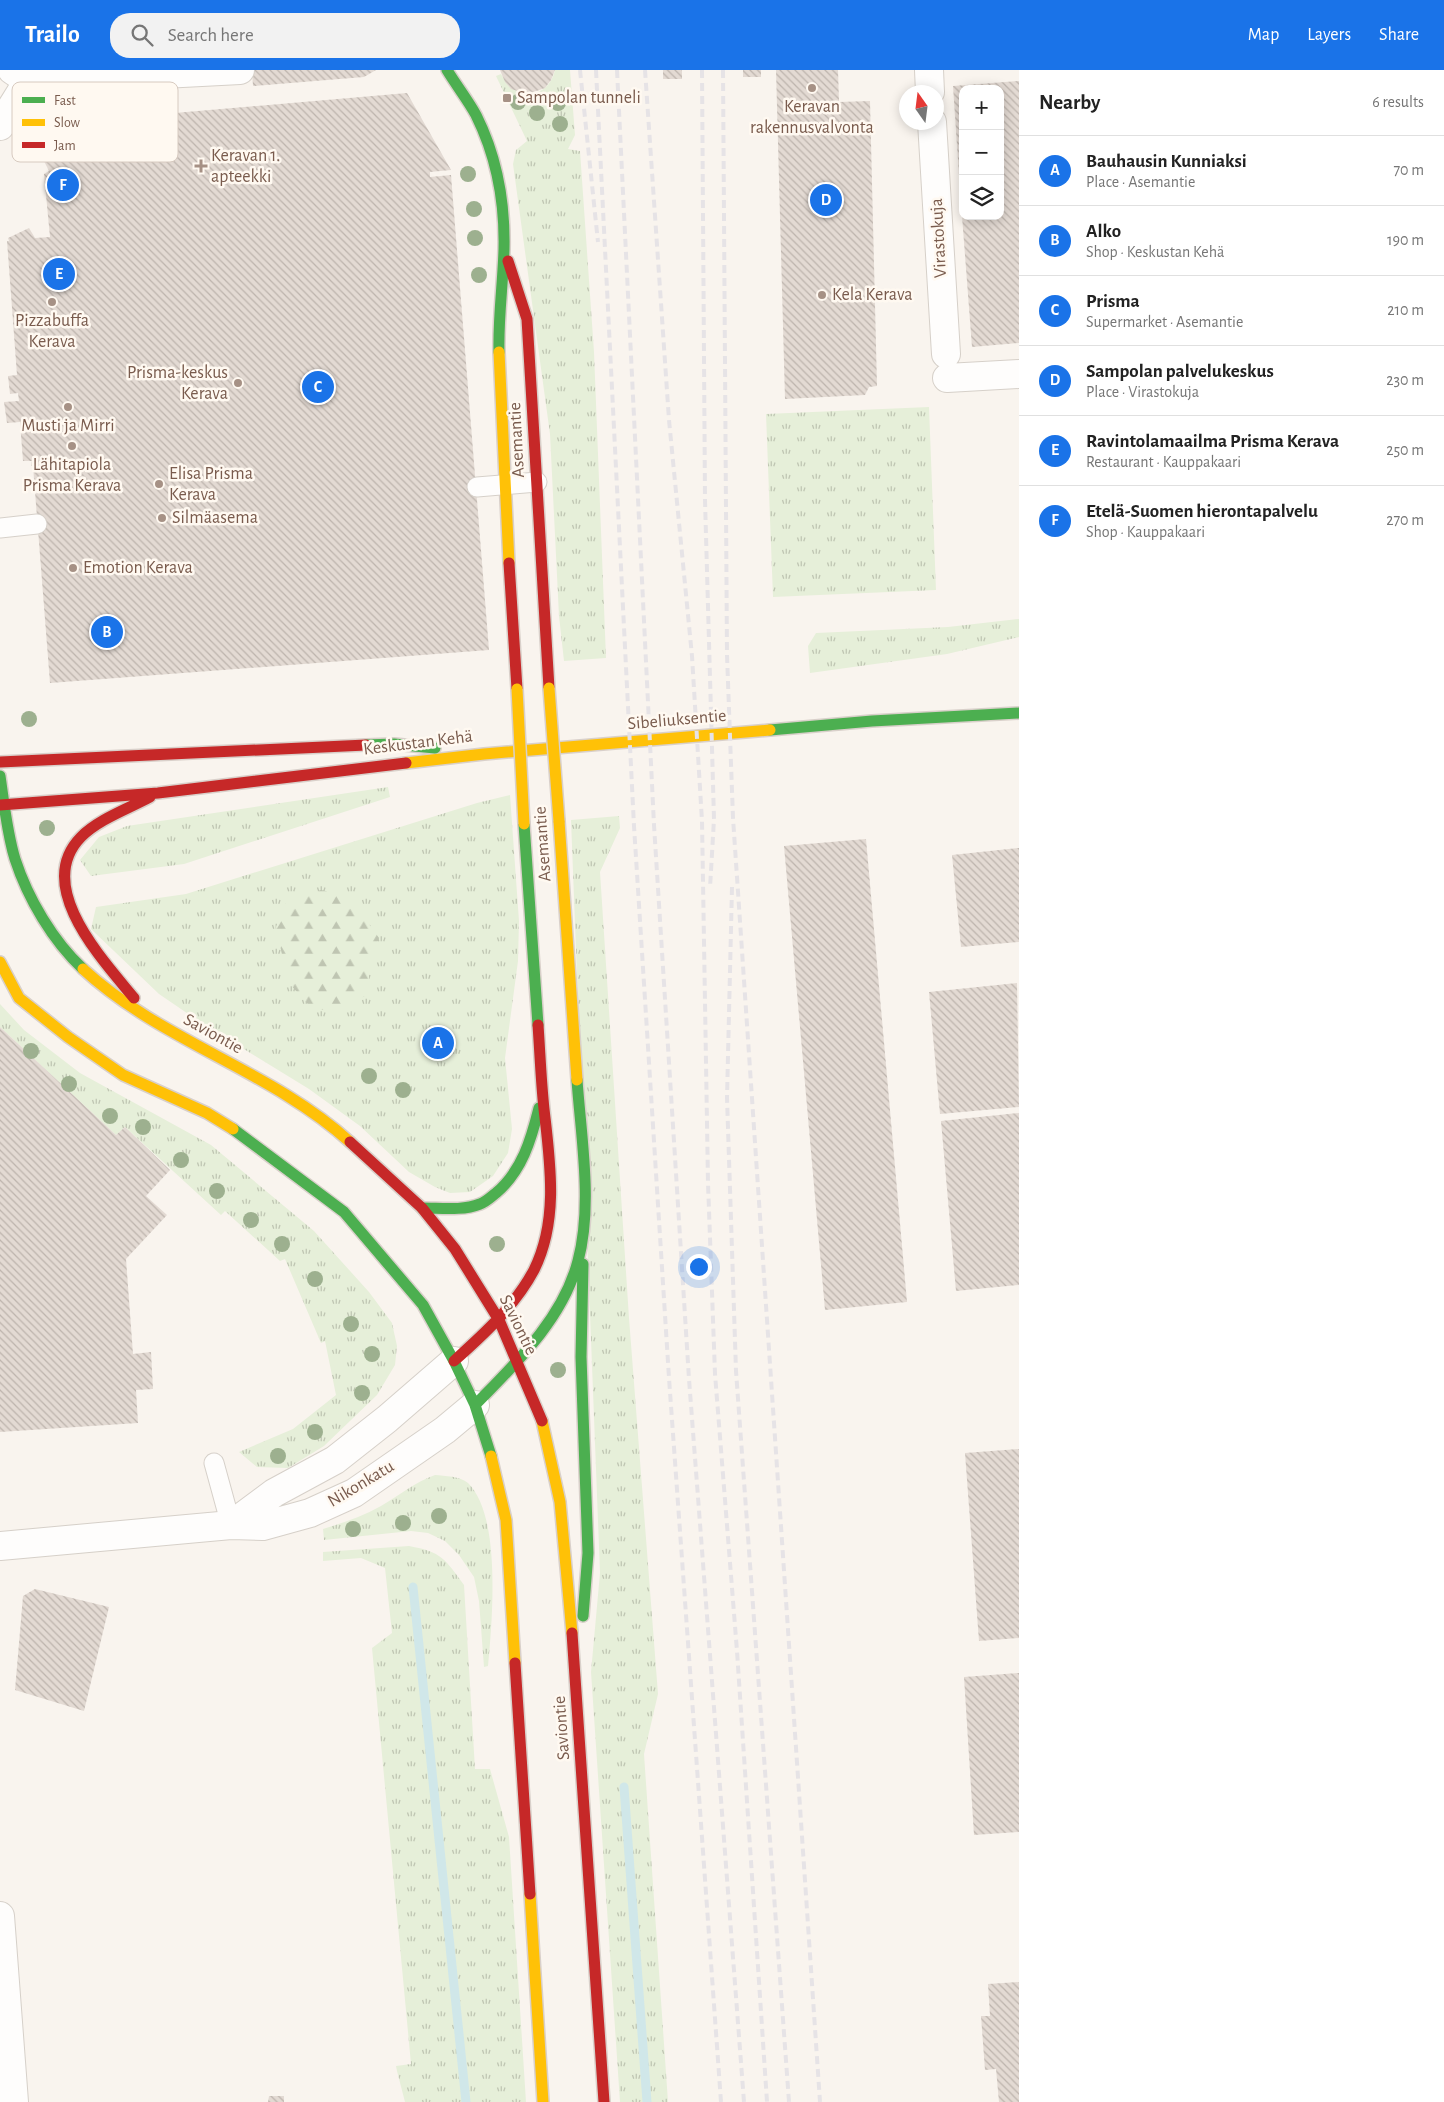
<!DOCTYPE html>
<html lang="en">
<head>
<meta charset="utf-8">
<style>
  :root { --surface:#fff; --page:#f2f2f2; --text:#222; --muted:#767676; --line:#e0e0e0; --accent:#1a73e8 }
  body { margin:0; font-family:"Alegreya Sans",sans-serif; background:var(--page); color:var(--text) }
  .controls { position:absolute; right:15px; top:15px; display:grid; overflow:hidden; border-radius:10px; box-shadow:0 2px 12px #0003 }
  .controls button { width:45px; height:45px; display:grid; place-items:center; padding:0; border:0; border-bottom:1px solid var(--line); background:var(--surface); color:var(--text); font:25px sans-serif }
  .compass { position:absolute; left:899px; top:15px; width:45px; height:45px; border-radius:50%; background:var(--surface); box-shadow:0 2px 12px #0003; rotate:346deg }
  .you { position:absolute; left:698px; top:1196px; width:18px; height:18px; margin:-12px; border:4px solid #fff; border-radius:50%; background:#1a73e8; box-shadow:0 0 0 8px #1a73e833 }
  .badge { display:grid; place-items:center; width:32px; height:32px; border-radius:50%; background:var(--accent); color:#fff; font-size:16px; font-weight:700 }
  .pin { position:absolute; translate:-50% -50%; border:2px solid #fff; box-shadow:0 1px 5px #0006 }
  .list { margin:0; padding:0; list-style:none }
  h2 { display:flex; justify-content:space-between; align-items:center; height:65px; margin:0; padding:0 20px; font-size:21px }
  h2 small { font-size:16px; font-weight:400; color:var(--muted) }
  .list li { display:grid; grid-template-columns:32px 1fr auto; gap:15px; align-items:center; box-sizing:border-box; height:70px; padding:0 20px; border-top:1px solid var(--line) }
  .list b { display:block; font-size:19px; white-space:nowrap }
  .list p { margin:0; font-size:16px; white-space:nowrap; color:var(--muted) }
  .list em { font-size:16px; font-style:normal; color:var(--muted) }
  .icon { flex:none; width:28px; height:28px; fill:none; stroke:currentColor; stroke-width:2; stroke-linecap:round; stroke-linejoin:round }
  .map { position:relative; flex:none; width:1019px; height:2032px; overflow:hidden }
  header { display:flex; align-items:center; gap:30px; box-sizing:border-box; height:70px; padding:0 25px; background:var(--accent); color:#fff }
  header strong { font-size:24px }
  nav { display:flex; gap:28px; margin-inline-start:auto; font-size:18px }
  .search { width:350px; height:45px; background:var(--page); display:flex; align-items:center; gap:12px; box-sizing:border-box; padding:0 18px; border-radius:20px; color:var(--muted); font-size:19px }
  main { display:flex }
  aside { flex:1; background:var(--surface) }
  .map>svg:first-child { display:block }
  .grass { fill:url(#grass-tufts) }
  .forest { fill:url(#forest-firs) }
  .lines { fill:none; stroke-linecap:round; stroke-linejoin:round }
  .stream { stroke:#d0e7e9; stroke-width:9 }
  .building { fill:url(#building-back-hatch) }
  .lane-casing { stroke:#d6d0c9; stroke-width:21 }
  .street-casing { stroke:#d6d0c9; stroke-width:30 }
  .fast-casing { stroke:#d9d0ca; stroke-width:14 }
  .slow-casing { stroke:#d9d0ca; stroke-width:14 }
  .jam-casing { stroke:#d9d0ca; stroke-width:14 }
  .lane { stroke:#fefdfc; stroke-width:19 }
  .street { stroke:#fefdfc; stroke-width:28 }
  .fast { stroke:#4caf50; stroke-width:11 }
  .slow { stroke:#ffc107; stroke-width:11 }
  .jam { stroke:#c62828; stroke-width:11 }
  .rail { stroke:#e6e3e6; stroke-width:4; stroke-dasharray:8 5; stroke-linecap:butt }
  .slow-bridge-casing { stroke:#d9d0ca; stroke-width:14; stroke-linecap:butt }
  .slow-bridge { stroke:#ffc107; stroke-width:11 }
  .tree { fill:#9db08f }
  .poi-dot { fill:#a69185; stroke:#fff9f1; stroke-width:2 }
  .labels { text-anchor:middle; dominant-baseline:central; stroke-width:5; stroke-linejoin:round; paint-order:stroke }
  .poi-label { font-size:18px; fill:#795b4d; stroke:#fff9f1; text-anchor:start }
  .street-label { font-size:18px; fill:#795b4d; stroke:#fff9f1 }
  .key { fill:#fff9f1; stroke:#d7cac0; stroke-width:1 }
  .key-label { font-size:14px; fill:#795b4d }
</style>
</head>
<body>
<header>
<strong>Trailo</strong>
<div class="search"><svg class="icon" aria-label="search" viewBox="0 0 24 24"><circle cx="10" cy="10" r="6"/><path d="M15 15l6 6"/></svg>Search here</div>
<nav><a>Map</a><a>Layers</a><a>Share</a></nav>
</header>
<main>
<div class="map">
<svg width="1019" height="2032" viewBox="0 0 1019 2032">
  <defs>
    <pattern id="grass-tufts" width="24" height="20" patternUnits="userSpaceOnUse" patternTransform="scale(1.25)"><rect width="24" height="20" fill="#e6efd9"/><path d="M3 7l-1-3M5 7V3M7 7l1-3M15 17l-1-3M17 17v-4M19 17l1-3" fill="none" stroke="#bfc5b2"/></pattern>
    <pattern id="forest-firs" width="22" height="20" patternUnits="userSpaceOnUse" patternTransform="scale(1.25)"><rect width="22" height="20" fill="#e6efd9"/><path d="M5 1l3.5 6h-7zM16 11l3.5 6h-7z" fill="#bfc5b2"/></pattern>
    <pattern id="building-back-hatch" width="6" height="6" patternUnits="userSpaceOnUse" patternTransform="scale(1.25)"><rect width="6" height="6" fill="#e3dad3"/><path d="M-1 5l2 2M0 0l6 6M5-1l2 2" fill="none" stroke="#bdb4ad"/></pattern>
  </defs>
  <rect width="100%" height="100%" fill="#f9f4ee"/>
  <path class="grass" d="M555,0H570L575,65L568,79L580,81L594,282L606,588L564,591L559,546L550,364L513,94L516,80L527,71L496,6L501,4C514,30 548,31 555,0Z
    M929,337L936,520L773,527L766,344Z
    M1019,549V567L947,584L810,603L808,576L816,563L948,557Z
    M388,717L390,727L184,794L91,806L80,790L99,767L127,756Z
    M510,725L519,851L518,891L505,988L512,1059L508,1083L493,1106L470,1122L450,1123L435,1117L409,1102L360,1056L309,1019L200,952L159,924L91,859L96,837L186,824L477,733Z
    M619,746L620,758L600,802L629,1248L658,1624L644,1684L668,2032H620L591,1602L600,1503L571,750Z
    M0,934L24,960L80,1003L211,1075L314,1161L369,1222L392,1253L397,1276L395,1295L377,1325L324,1376L288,1398L257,1397L239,1382L293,1359L336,1325L325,1271L321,1273L285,1189L280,1191L225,1141L221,1145L125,1057L116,1065L0,957Z
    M435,1405C445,1406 460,1406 468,1413C502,1446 492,1552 488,1596L484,1597L479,1531L474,1507L459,1485L445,1471L428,1463L411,1461L324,1470L323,1459C343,1453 363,1446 381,1436C400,1425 415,1412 435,1405Z
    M409,1476C442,1482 445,1489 464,1515L475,1699H490L509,1767L526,2032H405L397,2001L396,1996L411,1994L372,1578L392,1563L385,1498L361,1488L323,1491V1482Z"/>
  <path class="forest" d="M321,820L340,824L361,843L379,868L369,894V925L315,942L288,912L276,857L286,833Z"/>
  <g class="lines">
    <path class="stream" d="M413,1517L466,2032
      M624,1717L647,2032"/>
  </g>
  <path class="building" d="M252,0H376L364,7L253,16Z
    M500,0H555L551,10L545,18L528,24L511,19L505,12Z
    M663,0H682V9H663Z
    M743,0H761V7H743Z
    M776,0H838L839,32L870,31L877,316L869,317L865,325L785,329Z
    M1019,11V273L972,277L962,146H1000V19H963L961,135L953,16Z
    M407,23L451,100L430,102V107L451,105L489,580L50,613L33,396H31L32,391H23L20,352L7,353L4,332L19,331L18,323L10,324L8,306L17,305L7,171H9L8,168L29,158L35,168L50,167L44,104L49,101L36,75L67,59L80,85L97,77L93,69L121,55L124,60L134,57L139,46L149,41H156L163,44Z
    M866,769L907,1232L825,1240L784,776Z
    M1019,778V872L961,877L952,785Z
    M1017,913L1019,1037L940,1044L929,922Z
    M0,957L116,1065L125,1057L170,1100L146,1126L167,1145L126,1189L133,1284L151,1282L153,1319L136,1320L138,1353L0,1362Z
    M1019,1043V1215L956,1221L941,1051Z
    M1019,1379V1568L979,1571L965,1383Z
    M35,1519L109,1537L84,1641L15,1620L23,1526Z
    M1019,1603V1762L974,1765L964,1607Z
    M1019,1912V2032H999L996,1999L985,2000L981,1946H990L988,1914Z
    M269,2026H284V2032H268Z"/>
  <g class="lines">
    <defs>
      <path id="lane" d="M477,417L537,412
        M0,458L37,454
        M214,1393L231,1455"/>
      <path id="street" d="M12,0L28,11L240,0
        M929,0L930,22
        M932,52L946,284
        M0,56L28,11
        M947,308L1019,304
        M231,1455L274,1423L335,1390L387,1349L454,1291
        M0,1476L231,1455L263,1456L310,1443L354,1423L445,1360L475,1335
        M0,1846L14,2032"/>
      <path id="fast" d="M447,0C456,15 468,30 476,45C497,87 505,133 504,179C503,214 498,248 499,282
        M770,660L872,651L1019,643
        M366,675L394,674L435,678
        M0,706C4,733 7,763 15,789C28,829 53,871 83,899
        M524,754L538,955
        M233,1059L344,1142L423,1235L454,1291L475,1335L491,1386
        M422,1138C441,1138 462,1141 480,1134C486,1132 491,1127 496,1123C522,1101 531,1070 539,1038
        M583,1194L581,1287L588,1483L583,1546
        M475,1335C515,1294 563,1249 578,1191C593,1135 581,1067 577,1010"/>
      <path id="slow" d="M499,282L509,493
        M406,693L484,684L770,660
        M559,751L577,1010
        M0,892L19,928L68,967L123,1005L207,1043L233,1059
        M83,899C162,972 271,1000 350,1072
        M542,1351L560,1432L572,1563
        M491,1386L506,1450L515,1593
        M530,1824L543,2032"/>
      <path id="jam" d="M508,191L527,249L549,618
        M509,493L517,619
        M0,692L366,675
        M0,735L158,723L406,693
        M134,928C102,889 33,816 81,767C99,749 128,739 150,727
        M350,1072L422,1138L455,1179L499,1250L542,1351
        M454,1291C484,1264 515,1236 534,1200C559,1150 550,1092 544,1039C541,1011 540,983 538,955
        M572,1563L604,2032
        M515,1593L530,1824"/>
    </defs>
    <use href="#lane" class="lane-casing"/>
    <use href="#street" class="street-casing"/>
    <use href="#fast" class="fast-casing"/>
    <use href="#slow" class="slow-casing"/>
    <use href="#jam" class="jam-casing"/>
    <use href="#lane" class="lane"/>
    <use href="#street" class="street"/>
    <use href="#fast" class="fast"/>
    <use href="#slow" class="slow"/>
    <use href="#jam" class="jam"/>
    <path class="rail" d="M580,0L598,172
      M596,0L634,756L669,1308L721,2032
      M617,0L654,755L689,1309L744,2032
      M645,0L669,350L692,586L702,751L708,1113L715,1304L737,1581L767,2032
      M702,0L705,430L714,749L710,818
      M723,0L727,585L733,748L820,2032
      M732,817L727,1028L736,1301L789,2032"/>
    <defs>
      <path id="slow-bridge" d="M549,618L559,751
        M517,619L524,754"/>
    </defs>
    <use href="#slow-bridge" class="slow-bridge-casing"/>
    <use href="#slow-bridge" class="slow-bridge"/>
  </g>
  <g class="tree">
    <circle cx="518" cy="32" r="8"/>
    <circle cx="558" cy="33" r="8"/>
    <circle cx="537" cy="43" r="8"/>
    <circle cx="560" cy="54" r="8"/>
    <circle cx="468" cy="104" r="8"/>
    <circle cx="474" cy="139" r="8"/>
    <circle cx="475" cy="168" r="8"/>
    <circle cx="479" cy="205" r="8"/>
    <circle cx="29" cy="649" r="8"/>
    <circle cx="47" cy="758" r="8"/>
    <circle cx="31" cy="981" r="8"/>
    <circle cx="369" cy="1006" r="8"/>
    <circle cx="69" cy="1014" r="8"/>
    <circle cx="403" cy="1020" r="8"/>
    <circle cx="110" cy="1046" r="8"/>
    <circle cx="143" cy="1057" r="8"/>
    <circle cx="181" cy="1090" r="8"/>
    <circle cx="217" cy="1121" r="8"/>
    <circle cx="251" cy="1150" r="8"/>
    <circle cx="282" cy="1174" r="8"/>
    <circle cx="497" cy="1174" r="8"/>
    <circle cx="315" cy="1209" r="8"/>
    <circle cx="351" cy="1254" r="8"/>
    <circle cx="372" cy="1284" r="8"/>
    <circle cx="558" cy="1300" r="8"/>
    <circle cx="362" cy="1323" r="8"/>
    <circle cx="315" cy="1362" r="8"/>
    <circle cx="278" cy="1386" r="8"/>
    <circle cx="439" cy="1446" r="8"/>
    <circle cx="403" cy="1453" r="8"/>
    <circle cx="353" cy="1459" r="8"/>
  </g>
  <g class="poi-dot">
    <circle cx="812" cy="18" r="5"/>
    <rect x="502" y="23" width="10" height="10" rx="2.5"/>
    <path d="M198.5 88.5h5v5h5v5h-5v5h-5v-5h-5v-5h5z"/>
    <circle cx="822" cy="225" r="5"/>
    <circle cx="52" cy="232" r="5"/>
    <circle cx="238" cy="313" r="5"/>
    <circle cx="68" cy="337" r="5"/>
    <circle cx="72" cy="376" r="5"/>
    <circle cx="159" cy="414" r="5"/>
    <circle cx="162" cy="448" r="5"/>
    <circle cx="73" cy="498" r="5"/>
  </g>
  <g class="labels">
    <g class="poi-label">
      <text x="517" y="28">Sampolan tunneli</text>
      <text x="812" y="37" text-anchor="middle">Keravan<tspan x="812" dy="21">rakennusvalvonta</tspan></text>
      <text x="211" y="86">Keravan 1.<tspan x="211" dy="21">apteekki</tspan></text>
      <text x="832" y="225">Kela Kerava</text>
      <text x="52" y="251" text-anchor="middle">Pizzabuffa<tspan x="52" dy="21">Kerava</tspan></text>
      <text x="228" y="303" text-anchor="end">Prisma-keskus<tspan x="228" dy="21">Kerava</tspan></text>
      <text x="68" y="356" text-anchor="middle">Musti ja Mirri</text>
      <text x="72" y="395" text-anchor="middle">Lähitapiola<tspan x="72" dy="21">Prisma Kerava</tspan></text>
      <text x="169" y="404">Elisa Prisma<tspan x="169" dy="21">Kerava</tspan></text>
      <text x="172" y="448">Silmäasema</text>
      <text x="83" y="498">Emotion Kerava</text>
    </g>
    <g class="street-label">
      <text transform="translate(939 168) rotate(-93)">Virastokuja</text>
      <text transform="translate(517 370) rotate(-93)">Asemantie</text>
      <text transform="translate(677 650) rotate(-5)">Sibeliuksentie</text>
      <text transform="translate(418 673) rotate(-7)">Keskustan Kehä</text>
      <text transform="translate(543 774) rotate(-94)">Asemantie</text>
      <text transform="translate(213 964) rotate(29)">Saviontie</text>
      <text transform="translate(518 1255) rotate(64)">Saviontie</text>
      <text transform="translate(361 1414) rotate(-31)">Nikonkatu</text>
      <text transform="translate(562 1658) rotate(-94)">Saviontie</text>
    </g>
  </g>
  <rect x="12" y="12" width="166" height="80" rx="8" class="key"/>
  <rect x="22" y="27" width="23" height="6" fill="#4caf50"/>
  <rect x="22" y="49" width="23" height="7" fill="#ffc107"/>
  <rect x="22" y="72" width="23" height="6" fill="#c62828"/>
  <g class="key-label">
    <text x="54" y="35">Fast</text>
    <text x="54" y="57">Slow</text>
    <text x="54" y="80">Jam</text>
  </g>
</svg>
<div class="controls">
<button>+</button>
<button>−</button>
<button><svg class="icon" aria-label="layers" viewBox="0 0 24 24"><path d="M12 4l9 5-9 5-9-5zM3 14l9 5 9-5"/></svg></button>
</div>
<svg class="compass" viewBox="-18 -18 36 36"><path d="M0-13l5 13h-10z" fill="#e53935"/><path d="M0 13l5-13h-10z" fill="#767676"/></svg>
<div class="you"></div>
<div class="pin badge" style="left:438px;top:973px">A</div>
<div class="pin badge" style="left:107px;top:562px">B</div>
<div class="pin badge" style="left:318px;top:317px">C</div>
<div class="pin badge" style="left:826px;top:130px">D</div>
<div class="pin badge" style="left:59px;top:204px">E</div>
<div class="pin badge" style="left:63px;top:115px">F</div>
</div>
<aside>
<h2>Nearby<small>6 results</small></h2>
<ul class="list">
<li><span class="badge">A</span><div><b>Bauhausin Kunniaksi</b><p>Place · Asemantie</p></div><em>70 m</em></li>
<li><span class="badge">B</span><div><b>Alko</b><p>Shop · Keskustan Kehä</p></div><em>190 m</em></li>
<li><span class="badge">C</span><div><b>Prisma</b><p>Supermarket · Asemantie</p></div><em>210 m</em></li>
<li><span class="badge">D</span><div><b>Sampolan palvelukeskus</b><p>Place · Virastokuja</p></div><em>230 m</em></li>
<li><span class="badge">E</span><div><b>Ravintolamaailma Prisma Kerava</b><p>Restaurant · Kauppakaari</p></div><em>250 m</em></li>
<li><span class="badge">F</span><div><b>Etelä-Suomen hierontapalvelu</b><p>Shop · Kauppakaari</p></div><em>270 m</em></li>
</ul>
</aside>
</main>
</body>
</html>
